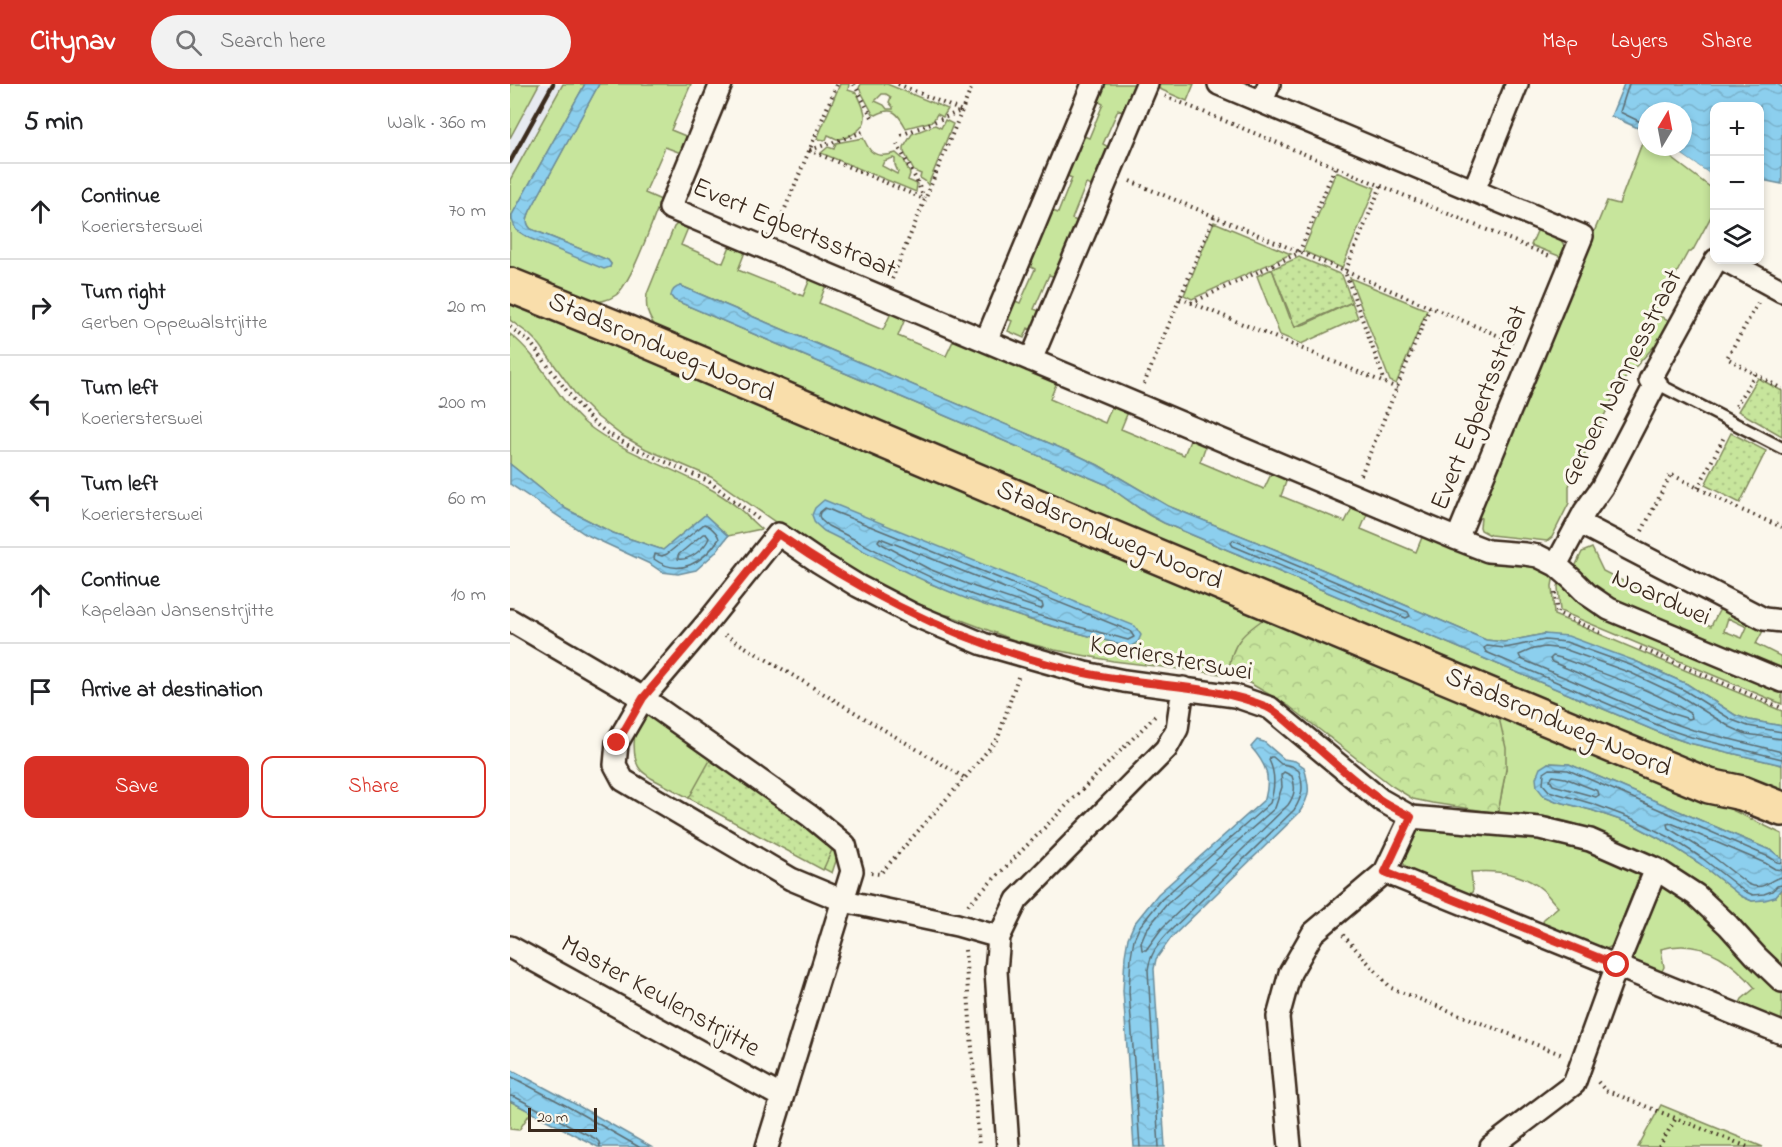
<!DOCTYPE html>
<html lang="en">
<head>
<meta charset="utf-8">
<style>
  :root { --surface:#fff; --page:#f2f2f2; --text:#202124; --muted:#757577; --line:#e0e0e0; --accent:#d93025 }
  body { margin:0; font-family:"Indie Flower",sans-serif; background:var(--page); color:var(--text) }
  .controls { position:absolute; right:18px; top:18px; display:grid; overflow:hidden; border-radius:12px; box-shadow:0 3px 9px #0003 }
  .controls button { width:54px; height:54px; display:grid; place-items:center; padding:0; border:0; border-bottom:2px solid var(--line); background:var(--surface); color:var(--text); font:30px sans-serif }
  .compass { position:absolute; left:1128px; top:18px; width:54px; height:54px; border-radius:50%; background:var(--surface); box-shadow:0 3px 9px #0003; rotate:10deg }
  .scale { position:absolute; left:18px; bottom:15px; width:69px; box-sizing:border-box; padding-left:6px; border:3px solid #3b2a1e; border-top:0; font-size:16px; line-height:21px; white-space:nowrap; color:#3b2a1e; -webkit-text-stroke:4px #fbf7ec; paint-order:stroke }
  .stop { position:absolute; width:18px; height:18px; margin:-14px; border:4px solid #d93025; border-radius:50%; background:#fff }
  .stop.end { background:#d93025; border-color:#fff; box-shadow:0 2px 6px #0008 }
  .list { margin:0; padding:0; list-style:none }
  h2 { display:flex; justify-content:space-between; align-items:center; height:78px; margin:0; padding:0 24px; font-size:26px }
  h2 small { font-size:20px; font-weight:400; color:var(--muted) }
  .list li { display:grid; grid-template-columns:39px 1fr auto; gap:18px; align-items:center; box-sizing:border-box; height:96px; padding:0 24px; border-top:2px solid var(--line) }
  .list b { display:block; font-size:22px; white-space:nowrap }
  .list p { margin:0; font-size:20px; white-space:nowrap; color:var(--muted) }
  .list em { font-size:20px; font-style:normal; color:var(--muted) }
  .actions { display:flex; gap:12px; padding:18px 24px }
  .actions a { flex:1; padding:14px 0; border:2px solid var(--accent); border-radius:12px; text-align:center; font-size:21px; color:var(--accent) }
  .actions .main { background:var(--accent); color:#fff }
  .icon { flex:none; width:33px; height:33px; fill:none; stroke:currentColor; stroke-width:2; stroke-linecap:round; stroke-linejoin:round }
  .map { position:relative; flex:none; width:1272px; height:1063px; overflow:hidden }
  header { display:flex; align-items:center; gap:36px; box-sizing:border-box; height:84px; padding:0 30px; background:var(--accent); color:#fff }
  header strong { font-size:28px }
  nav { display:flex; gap:33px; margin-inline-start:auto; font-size:21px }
  .search { width:420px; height:54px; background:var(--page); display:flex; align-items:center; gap:15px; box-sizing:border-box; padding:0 21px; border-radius:33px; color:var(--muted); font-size:22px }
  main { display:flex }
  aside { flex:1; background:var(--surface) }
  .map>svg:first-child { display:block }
  .built { fill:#e7eaf0 }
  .grass { fill:#c7e59c; stroke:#81885d; stroke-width:1.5; fill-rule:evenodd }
  .forest { fill:url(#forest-crowns); stroke:#81885d; stroke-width:1.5 }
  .park { fill:url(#park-dots); stroke:#81885d; stroke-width:1.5 }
  .water { fill:url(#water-waves); stroke:#6c8d9b; stroke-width:1.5 }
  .pier { fill:#fbf7ec }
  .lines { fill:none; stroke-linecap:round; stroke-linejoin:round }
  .shore { stroke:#5b6c71; stroke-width:1.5 }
  .service-casing { stroke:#3b2a1e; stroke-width:15 }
  .minor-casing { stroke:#3b2a1e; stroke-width:26 }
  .primary-casing { stroke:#3b2a1e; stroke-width:38 }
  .path { stroke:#3b2a1e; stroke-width:4; stroke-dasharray:1.5 4.5; stroke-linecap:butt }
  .service { stroke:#fbf7ec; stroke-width:10 }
  .minor { stroke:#fbf7ec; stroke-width:21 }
  .primary { stroke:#f9deab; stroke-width:33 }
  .rail { stroke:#3b2a1e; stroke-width:4.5 }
  .route { stroke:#d93025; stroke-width:8 }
  .labels { text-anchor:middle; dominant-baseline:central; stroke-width:6; stroke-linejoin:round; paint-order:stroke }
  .street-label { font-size:27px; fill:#3b2a1e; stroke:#fbf7ec }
</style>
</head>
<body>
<header>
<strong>Citynav</strong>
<div class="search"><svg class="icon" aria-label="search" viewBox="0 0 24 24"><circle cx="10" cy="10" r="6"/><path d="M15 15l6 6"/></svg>Search here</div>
<nav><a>Map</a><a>Layers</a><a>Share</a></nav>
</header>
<main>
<aside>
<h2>5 min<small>Walk · 360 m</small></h2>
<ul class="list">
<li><svg class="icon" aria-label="ahead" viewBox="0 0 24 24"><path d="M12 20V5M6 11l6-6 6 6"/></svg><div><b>Continue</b><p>Koeriersterswei</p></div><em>70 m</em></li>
<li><svg class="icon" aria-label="right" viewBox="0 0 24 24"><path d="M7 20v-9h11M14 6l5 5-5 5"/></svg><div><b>Turn right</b><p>Gerben Oppewalstrjitte</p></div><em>20 m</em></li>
<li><svg class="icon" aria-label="left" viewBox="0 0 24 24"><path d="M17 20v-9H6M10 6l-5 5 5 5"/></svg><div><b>Turn left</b><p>Koeriersterswei</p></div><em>200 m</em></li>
<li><svg class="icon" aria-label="left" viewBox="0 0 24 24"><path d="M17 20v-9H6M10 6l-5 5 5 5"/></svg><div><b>Turn left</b><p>Koeriersterswei</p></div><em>60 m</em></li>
<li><svg class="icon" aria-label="ahead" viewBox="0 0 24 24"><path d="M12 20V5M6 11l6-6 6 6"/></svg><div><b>Continue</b><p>Kapelaan Jansenstrjitte</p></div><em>10 m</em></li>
<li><svg class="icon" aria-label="arrive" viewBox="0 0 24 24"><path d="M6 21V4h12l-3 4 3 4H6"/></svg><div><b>Arrive at destination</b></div></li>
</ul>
<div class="actions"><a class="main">Save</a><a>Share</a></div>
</aside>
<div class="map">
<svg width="1272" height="1063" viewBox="0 0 1272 1063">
  <defs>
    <pattern id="forest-crowns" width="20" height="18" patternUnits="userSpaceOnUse" patternTransform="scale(1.5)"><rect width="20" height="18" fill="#c7e59c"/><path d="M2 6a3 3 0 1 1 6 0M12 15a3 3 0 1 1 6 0" fill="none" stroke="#acc586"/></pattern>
    <pattern id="park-dots" width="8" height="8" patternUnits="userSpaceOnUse" patternTransform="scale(1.5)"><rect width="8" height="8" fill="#c7e59c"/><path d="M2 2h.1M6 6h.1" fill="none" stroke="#acc586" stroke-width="1.8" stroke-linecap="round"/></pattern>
    <pattern id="water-waves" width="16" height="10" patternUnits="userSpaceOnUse" patternTransform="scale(1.5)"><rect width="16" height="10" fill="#8ccfee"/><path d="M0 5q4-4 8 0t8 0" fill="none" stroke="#7ab2cc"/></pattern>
  </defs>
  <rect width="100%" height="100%" fill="#fbf7ec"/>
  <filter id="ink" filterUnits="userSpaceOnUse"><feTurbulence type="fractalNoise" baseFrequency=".0167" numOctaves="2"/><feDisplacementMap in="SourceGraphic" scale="12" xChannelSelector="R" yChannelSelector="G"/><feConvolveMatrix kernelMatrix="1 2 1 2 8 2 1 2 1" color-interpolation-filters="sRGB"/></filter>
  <g filter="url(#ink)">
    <path class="built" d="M29,0H53L0,96V54Z"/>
    <path class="grass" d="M0,0H29L0,54Z
      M53,0H75L2,131V136L100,183L101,180L98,176L21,145C15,139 17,134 20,127L89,0H181L161,46L178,53L171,69L155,63L135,109L151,116C142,138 122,198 106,211C98,217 88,218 79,219L0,187V96Z
      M330,0H339L338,6L347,9C350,16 355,25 355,32C356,45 338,55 327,55C324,54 321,52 318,51L316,56L307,55Z
      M351,0H377L438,25L433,33L427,30L423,37L396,44C388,29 383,22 366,31L363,30L349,4ZM372,10H376L381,13L379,18L383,23V25H377L374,21L365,17Z
      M593,0H627L615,29L608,26L593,60L600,64L584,103L576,100L562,135L570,138L546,193L539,191L524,225L532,228L524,247L518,244L514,254L498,247L502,237L495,234L503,216L510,219L525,185L517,181L540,126L548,129L562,94L555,91L571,51L579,54L593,20L586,16Z
      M648,0H684L677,17L645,3Z
      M435,36L443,40L418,101L415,97L410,94L411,90L404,87L394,68V63L402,50L425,41L431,44Z
      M353,54C355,57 356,60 358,63C364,74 376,72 386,69L394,76L400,90L398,96L407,100L406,108L311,69L318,63L324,65L326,59ZM383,74L385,75V81L388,88L387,90L372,82L374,77Z
      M1134,54L1137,56V63H1147L1204,106V127L1183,166L1181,168H1178L1145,229L1160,237L1148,258L1110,300L1059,402V419L1042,453L1037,457L980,451L971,446L970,443L971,434L965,432L1097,117L1109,120Z
      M826,88L865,104L832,184L793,167Z
      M704,138L781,170L682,215L674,211Z
      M167,140L178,144L171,161L213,179L220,162L235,168L228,186L293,212L300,195L316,201L309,219L373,246L381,229L395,235L388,252L436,272L444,255L547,298L540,315L595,339L602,322L618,328L611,345L674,371L681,354L696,361L690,378L754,405L762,388L777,395L771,412L835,438L843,422L858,428L851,445L906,468L913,451L999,477L1028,482L1044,491L1042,502L1044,531L1272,627V642L1239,636L1225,631L1177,600L1125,577L1034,550L994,558L976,556L774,469L658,422L588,381L567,371L171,202L161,212L164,216L595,400L639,431L654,439L1155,651L1179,659L1272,681V717L1214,695L146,243C138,233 135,224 137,210L164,143Z
      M1028,145C1043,150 1059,155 1054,174L1021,161Z
      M762,185L780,234H781L785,243L795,240L842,218L848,234L791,260L770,251L747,192Z
      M840,194L917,226L886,300L880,297Z
      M0,214L761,530L719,582V591L603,577L545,566L504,556L441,532L417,526L360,498L281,449L201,393L136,365L111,351L85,331L69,315L30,261L19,250L0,236ZM414,497L620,563L520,536L461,516Z
      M0,250C32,274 45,314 76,340C112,368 154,380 193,401C207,408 223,419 234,429C240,435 245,440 251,445L218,452L195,431L153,466L103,449L56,425L0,380Z
      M1082,464L1093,487L1201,542L1212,521L1255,543L1246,560L1272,573V587L1107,519L1080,501L1065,483L1072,468ZM1218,534L1237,543L1232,554L1214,547Z
      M1050,495L1272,607V620L1050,527L1048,503Z
      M987,625L1218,724L1272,750V775L1262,767L1059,680L1038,679L1034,712L1046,717L1081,726L1122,740L1158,759L1189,779L1231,812L1242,817L1265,813L1272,804V884C1254,869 1241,847 1223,830C1177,789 1108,749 1047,735C1028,730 1007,731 988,729L996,685Z
      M143,628L329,768L322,789L141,694C137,691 132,688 130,685C122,675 122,644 131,635C134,632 139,630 143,628Z
      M917,739L1042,754L1132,785L1102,862L1094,866L1032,841L1034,835L1048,823C1043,818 1038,811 1033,806C1013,788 985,786 961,788L963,806L960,812L900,787L892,778C897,761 903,749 917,739Z
      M1155,797L1183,818L1246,885L1272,909V938L1229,921L1232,915L1245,904C1221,875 1190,854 1151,865L1154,883L1151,889L1125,879L1121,871Z
      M0,1017L21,1028L9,1046L0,1045Z
      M1151,1021L1253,1063H1128Z"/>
    <path class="forest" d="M761,530L987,625L996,664V685L988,729L922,719L903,715L882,702L779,622L743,601L725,591H719C719,558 737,546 761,530Z"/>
    <path class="park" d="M789,173L832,191L842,218L785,243L762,185Z
      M1248,294L1272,307V352L1228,327Z
      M1221,349L1256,367L1230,419L1195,401Z
      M203,671L325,759L313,786L179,714Z"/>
    <path class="water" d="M75,0H89L20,127C17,134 15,139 21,145L98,176L101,180L100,183L94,185L19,154L6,146L2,136V131Z
      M1114,0H1267L1272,3V100L1252,96L1250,98V22H1204V93L1161,63H1173V27H1137V48L1101,32Z
      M171,202L567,371L588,381L658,422L774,469L976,556L994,558L1034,550L1058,552L1125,577L1177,600L1225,631L1239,636L1272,642V681L1179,659L1155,651L654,439L639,431L595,400L164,216L161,212C162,206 165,203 171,202Z
      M0,380L56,425L103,449L153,466L195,431L218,452L205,469L186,486L168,490L152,488L140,480L75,450L0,400Z
      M314,416L625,542L631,551L628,558L620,563C566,548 512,535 460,516C410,497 363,471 314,447L305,439L302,431L305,424Z
      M747,656L754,658L774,675L785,677L794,683C800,704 801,711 789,729L661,854L646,875L644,885L655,1063H624L613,907L615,872L618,854L624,840L648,810L755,715C761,692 756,680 741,663Z
      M1038,679L1059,680L1262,767L1272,775V804L1265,813L1255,816L1242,817L1231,812L1189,779L1158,759L1122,740L1081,726L1046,717L1034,712L1027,703L1026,694L1030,684Z
      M0,985L58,1016L141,1063H88L0,1017Z"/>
    <path class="pier" d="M1158,63H1161L1204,93V96Z"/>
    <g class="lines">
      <path class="shore" d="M1119,0L1110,28L1137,41
        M315,424L620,547L624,553L618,556C566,542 514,529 463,511C413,492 366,466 318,442L311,436L309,432L310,428Z
        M194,440C199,441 208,449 209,455C193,478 170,494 144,475L145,470L152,472L157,470Z
        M193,450H196L199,454C195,464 180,477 168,475V471Z
        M370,454L532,519L533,523L531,525L524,523L465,503L419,485L370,459L368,457Z
        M723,456L771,475L898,528L900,532L896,534L723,462L721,459Z
        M1043,572L1051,574C1095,591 1141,604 1181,630L1182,634L1179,635L1163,630L1042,578L1040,575Z
        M1272,648L1238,642L1222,636L1174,606L1123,582L1056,558L1035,556L995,564L977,562L974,564L976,568L1157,645L1181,653L1272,675
        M1272,655L1236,650L1220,643L1170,612L1121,589L1054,565L1035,563L1023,565L1009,571L1011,575L1160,638L1183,646L1272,668
        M774,688L782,692C786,703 785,711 778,721L652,844L636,866H632L631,858L636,846L657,820L765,724L772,703L771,691Z
        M1043,692L1055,694L1088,707L1089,711L1086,713L1043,701L1040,696Z
        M1272,779L1267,778L1259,773L1058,686L1040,685L1034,689L1033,700L1039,707L1083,720L1123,735L1161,754L1192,774L1234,807L1243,811L1254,810L1262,807L1267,802L1272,801
        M1272,786L1265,785L1255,779L1161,739L1157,740L1158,744L1197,768L1238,800C1256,808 1257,795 1272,793
        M0,992L55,1021L129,1063
        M0,1012L5,1013L86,1055L89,1058L90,1063
        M630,1063L619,907L621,873L624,855L630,842L652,815L760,719C765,704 766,690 759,676L760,673H763L771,680L782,682L789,687C794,702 793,712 784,726L657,850C647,861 640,871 638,886L649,1063"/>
      <defs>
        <path id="service" d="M1146,299L1272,364"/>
        <path id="minor" d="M211,0L160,124L947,455L1072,152L709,0
          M752,18L759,0
          M964,106L1007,0
          M1215,176L1272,207
          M476,257L583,0
          M521,276L637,0
          M1069,439L1254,535L1272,537
          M947,455L978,467L1015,470L1028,472L1046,481L1062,495L1077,510L1099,525L1272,597
          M1046,481L1075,427L1092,403L1146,299L1140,296L1206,176
          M0,536L133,614L300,732L335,761L342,787L257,1063
          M875,788L1272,949
          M489,853L447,841L334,817L281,795L113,696L105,681L107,659L133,614L196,540L268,450L309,478L348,502L404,531L473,560L575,589L614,597L725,612L760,624L871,716L901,733L1030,744L1080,756L1146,785L1186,811L1218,841L1246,872L1272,897
          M0,863L272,1013
          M498,1063L486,887L489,853L507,816L656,665L667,645L673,604
          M780,1063L768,933L780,889L803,849L875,788L901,733
          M981,1063L1064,1000L1107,881L1146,785"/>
        <path id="primary" d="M0,201L109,245L567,439L1199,702L1232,709L1272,725"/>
      </defs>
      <use href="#service" class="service-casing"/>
      <use href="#minor" class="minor-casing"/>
      <use href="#primary" class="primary-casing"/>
      <path class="path" d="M344,0L363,35
        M388,0L452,27
        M655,12L1042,173
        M391,51L451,27
        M387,60L406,95L414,114
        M299,66L414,115
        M300,66L356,47
        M620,97L1006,259
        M871,102L835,188L875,298
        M266,146L327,0
        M382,195L463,0
        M670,214L887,304
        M681,219L789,169L825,83
        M1248,219L1217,274L1272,305
        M0,243L20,258L65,318L82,337L97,349L120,362L198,397L251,437
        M634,300L704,133
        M1226,322L1245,290
        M851,391L920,223
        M1188,404L1215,351
        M1132,447L1161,390L1229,425L1272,443
        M1045,509L1047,529L1092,549
        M215,551L455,694
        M1130,564L1272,624
        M361,789L370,790L455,694L488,654L508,593
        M458,821L647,630
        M833,851L881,904L1053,971
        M455,866L469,1063
        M1088,998L1095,1006L1238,1063
        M1149,1063L1166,1034"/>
      <use href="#service" class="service"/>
      <use href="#minor" class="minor"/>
      <use href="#primary" class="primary"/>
      <path class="rail" d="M0,78L43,0"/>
    </g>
  </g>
  <g class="lines" filter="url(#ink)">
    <path class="route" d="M107,659L133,614L196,540L268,450C361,515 464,565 575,589C634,602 703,600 757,623C770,629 785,645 796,654C820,675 844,697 869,715C879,722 891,727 901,733L875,788L1107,881"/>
  </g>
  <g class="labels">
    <g class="street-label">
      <text transform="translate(284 145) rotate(23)">Evert Egbertsstraat</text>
      <text transform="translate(151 264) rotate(23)">Stadsrondweg-Noord</text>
      <text transform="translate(1112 294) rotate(-63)">Gerben Nannesstraat</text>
      <text transform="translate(970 324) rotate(-68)">Evert Egbertsstraat</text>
      <text transform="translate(599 452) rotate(23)">Stadsrondweg-Noord</text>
      <text transform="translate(1151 514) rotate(24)">Noardwei</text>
      <text transform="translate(661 575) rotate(10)">Koeriersterswei</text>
      <text transform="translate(1048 639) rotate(23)">Stadsrondweg-Noord</text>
      <text transform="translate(150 913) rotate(29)">Master Keulenstrjitte</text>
    </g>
  </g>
</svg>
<div class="controls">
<button>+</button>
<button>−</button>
<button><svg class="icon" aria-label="layers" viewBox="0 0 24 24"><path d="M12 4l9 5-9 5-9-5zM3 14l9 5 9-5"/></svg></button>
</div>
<svg class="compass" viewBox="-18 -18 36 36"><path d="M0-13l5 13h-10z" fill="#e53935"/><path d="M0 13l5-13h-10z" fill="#757577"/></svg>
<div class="scale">20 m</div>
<div class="stop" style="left:1107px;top:881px"></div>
<div class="stop end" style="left:107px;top:659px"></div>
</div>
</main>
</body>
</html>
